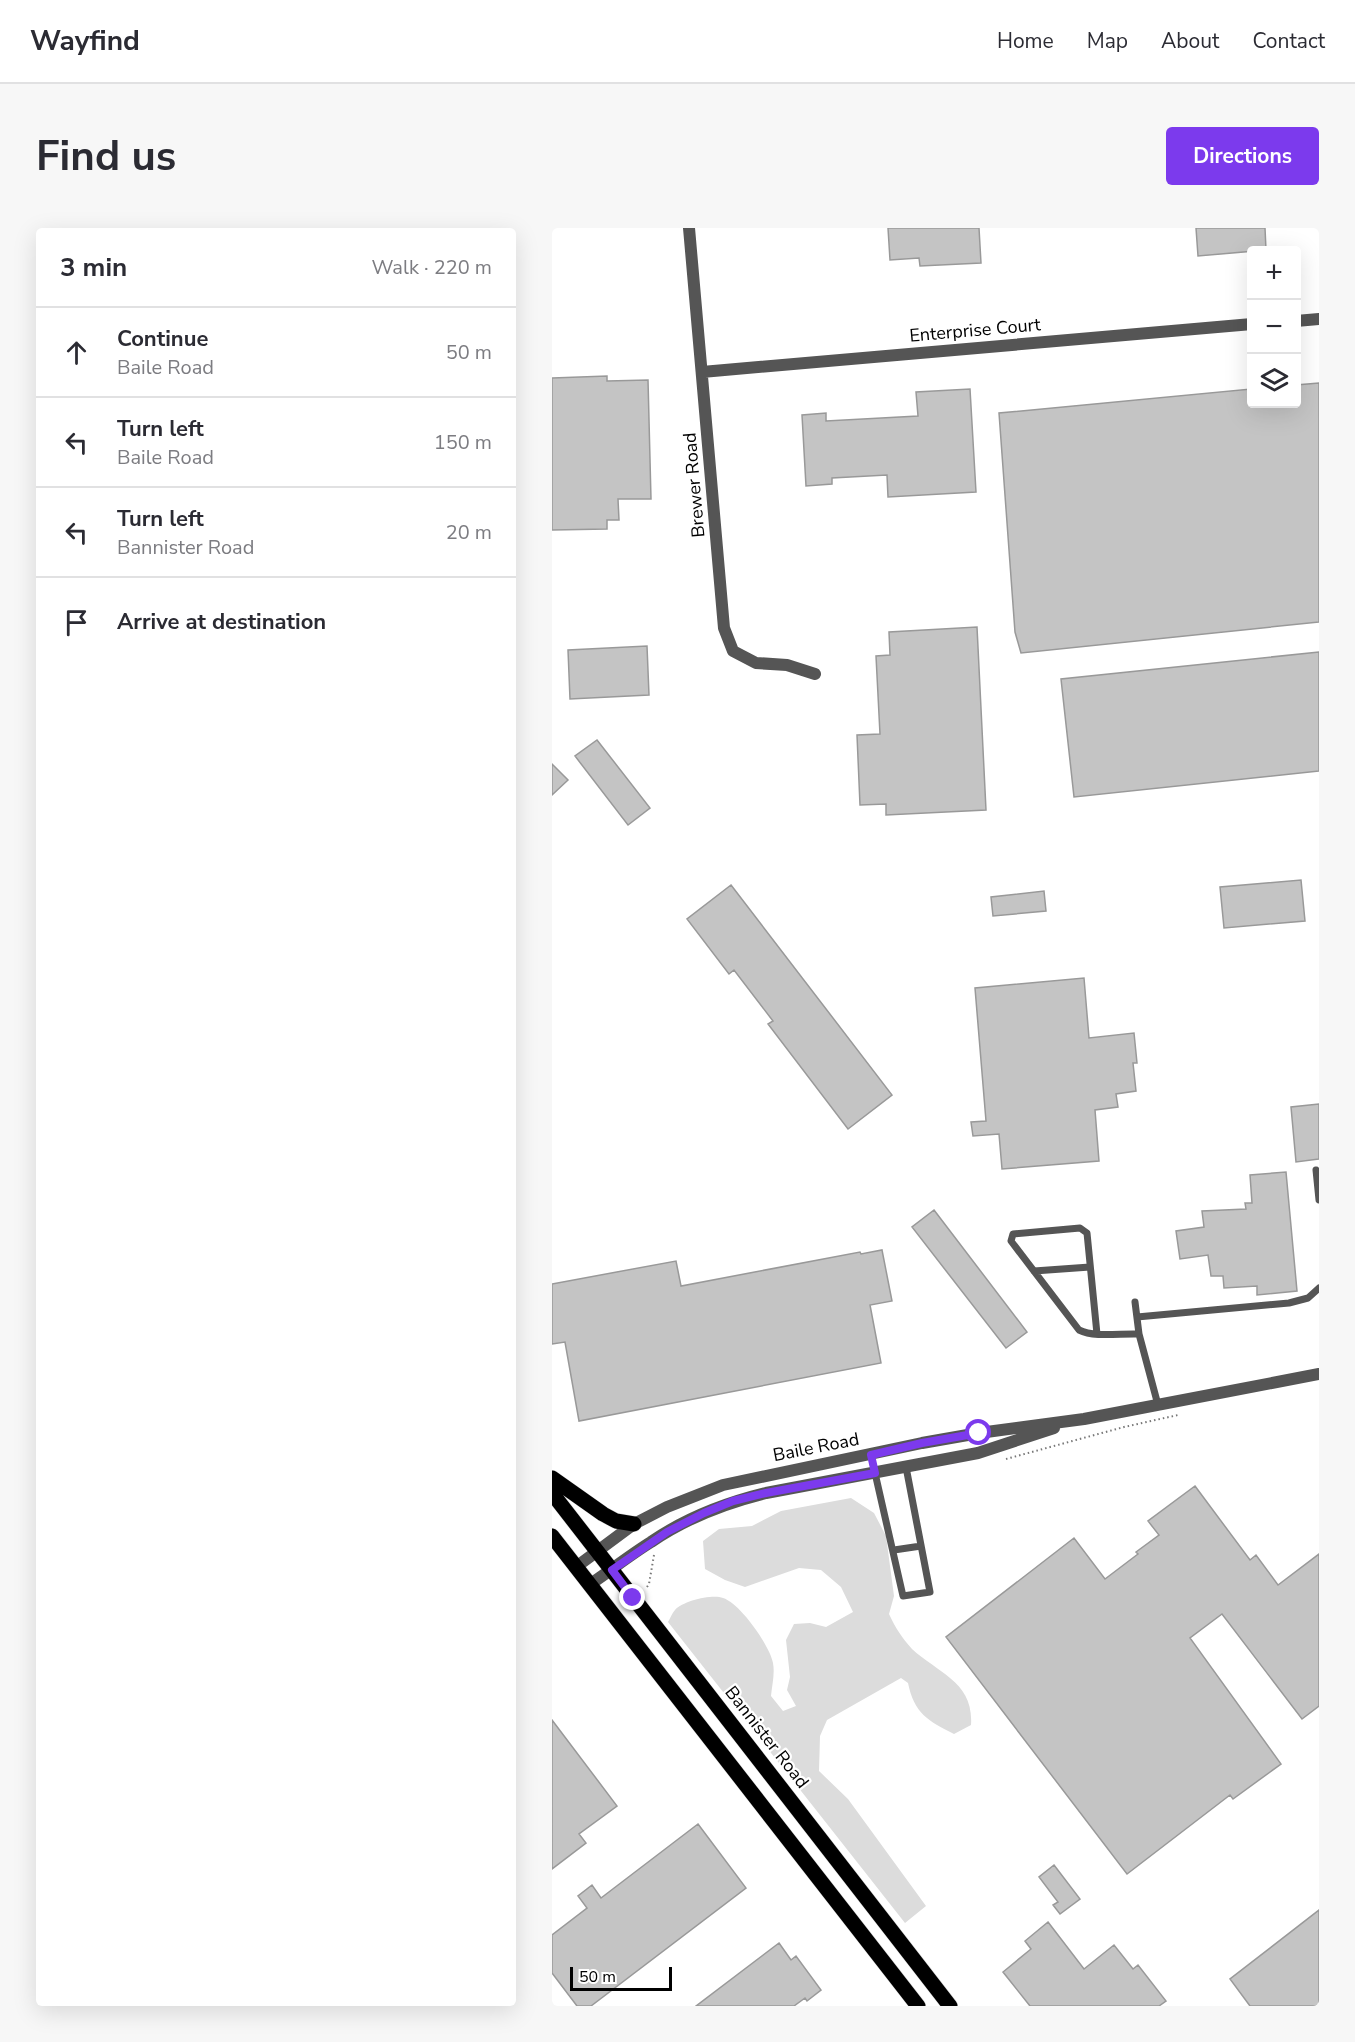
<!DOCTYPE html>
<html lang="en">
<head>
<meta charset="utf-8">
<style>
  :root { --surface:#fff; --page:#f7f7f7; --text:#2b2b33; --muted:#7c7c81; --line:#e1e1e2; --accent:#7c3aed }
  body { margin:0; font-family:"Nunito Sans",sans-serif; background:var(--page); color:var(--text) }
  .controls { position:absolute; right:18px; top:18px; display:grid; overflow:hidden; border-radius:6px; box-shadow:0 6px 24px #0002 }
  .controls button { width:54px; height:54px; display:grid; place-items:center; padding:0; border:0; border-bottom:2px solid var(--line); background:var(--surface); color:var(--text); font:30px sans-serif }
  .scale { position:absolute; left:18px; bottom:15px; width:102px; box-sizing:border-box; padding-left:6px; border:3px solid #000; border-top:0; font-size:16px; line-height:21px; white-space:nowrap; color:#000; -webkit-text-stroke:4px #fff; paint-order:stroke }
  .stop { position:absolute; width:18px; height:18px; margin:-14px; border:4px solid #7c3aed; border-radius:50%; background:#fff }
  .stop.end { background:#7c3aed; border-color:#fff; box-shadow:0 2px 6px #0008 }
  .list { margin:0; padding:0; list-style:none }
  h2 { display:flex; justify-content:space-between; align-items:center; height:78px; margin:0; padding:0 24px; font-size:26px }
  h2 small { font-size:20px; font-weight:400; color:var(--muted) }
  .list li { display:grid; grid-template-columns:39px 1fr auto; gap:18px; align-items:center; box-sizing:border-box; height:90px; padding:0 24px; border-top:2px solid var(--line) }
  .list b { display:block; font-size:22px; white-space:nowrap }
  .list p { margin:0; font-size:20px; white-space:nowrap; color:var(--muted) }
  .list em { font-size:20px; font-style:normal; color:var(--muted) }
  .icon { flex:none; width:33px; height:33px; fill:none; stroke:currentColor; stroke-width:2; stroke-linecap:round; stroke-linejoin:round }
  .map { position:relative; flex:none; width:767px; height:1778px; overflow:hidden; border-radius:6px }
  header { display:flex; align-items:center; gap:36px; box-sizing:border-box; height:84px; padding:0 30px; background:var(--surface); border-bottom:2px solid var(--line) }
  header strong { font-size:28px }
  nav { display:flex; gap:33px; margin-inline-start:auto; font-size:21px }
  .intro { display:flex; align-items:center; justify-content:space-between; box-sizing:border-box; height:144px; padding:0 36px }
  h1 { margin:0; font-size:42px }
  .button { padding:15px 27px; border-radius:6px; background:var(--accent); color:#fff; font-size:21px; font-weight:700 }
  main { display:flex; gap:36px; padding:0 36px }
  aside { flex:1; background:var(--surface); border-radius:6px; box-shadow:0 6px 24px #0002 }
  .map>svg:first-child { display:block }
  .green { fill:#dcdcdc }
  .building { fill:#c4c4c4; stroke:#999; stroke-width:1.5 }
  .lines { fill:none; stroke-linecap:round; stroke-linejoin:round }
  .primary-casing { stroke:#dbdbdb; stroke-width:16 }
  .path { stroke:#777; stroke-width:2; stroke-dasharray:1.5 3; stroke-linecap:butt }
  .service { stroke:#555; stroke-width:7 }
  .minor { stroke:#555; stroke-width:12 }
  .tertiary { stroke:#555; stroke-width:12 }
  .primary { stroke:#000; stroke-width:15 }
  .route { stroke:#7c3aed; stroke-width:8 }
  .labels { text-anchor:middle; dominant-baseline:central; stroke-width:4.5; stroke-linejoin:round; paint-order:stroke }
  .street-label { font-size:18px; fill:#000; stroke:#fff }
</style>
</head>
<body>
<header>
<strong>Wayfind</strong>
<nav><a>Home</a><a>Map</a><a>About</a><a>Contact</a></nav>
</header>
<div class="intro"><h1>Find us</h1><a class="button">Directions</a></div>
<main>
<aside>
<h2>3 min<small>Walk · 220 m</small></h2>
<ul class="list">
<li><svg class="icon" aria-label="ahead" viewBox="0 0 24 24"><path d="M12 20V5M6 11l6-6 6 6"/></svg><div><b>Continue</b><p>Baile Road</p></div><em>50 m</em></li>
<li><svg class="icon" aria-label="left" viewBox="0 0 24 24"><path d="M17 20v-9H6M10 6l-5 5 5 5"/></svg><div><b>Turn left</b><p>Baile Road</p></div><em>150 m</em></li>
<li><svg class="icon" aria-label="left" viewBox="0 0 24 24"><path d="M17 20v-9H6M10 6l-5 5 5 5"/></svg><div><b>Turn left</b><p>Bannister Road</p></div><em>20 m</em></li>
<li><svg class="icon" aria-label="arrive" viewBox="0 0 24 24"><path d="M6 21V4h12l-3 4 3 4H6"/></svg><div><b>Arrive at destination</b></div></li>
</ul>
</aside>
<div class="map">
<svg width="767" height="1778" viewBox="0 0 767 1778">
  <rect width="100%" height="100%" fill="#fff"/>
  <path class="green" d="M299,1270L322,1285L334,1308L342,1368L337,1386C343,1399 350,1410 360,1421C386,1445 422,1454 419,1497L402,1506C376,1493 362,1485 356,1455L349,1450L275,1492L268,1508L267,1543L296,1571L374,1678L353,1695L116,1394C118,1391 120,1385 123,1382C131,1373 160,1366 171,1370C188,1375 218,1418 221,1435C223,1446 220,1457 219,1468L231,1483L244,1478L235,1462L238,1449L234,1412L242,1396L258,1395L274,1399L301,1384L289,1359L269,1342L247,1340L193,1359L173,1352L153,1341L151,1313L167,1301L200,1298L229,1283Z"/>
  <path class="building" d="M336,0H427L429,35L368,38L367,30L338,32Z
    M644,0H713L714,22L646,28Z
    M55,148V153L96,152L99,271H66L67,292H55V301L0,302V150Z
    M767,155V394L469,425L463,404L447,185L699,161V176H744V157Z
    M418,161L424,264L336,269L335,247L280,250V256L254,258L250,187L274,185V193L366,188L364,164Z
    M425,399L434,582L334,587V576L308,577L305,507L328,506L324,428L338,427L337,404Z
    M95,418L97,467L18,471L16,422Z
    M767,424V543L522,569L509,451Z
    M45,512L98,580L76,597L23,528Z
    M0,536L16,552L0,567Z
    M749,652L753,693L672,700L668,659Z
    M179,657L340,867L296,901L216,796L221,793L182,742L177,746L135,691Z
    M492,663L494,683L441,688L439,669Z
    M532,750L537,810L582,805L585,835H581L584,863L564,866L566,879L543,882L547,933L450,941L447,906L421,908L419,894L434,893L423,760Z
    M767,876V931L744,934L739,879Z
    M734,944L745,1063L705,1067V1058L672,1060L671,1048H659L656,1027L628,1031L624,1003L652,999L650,983L694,981L693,975H700L698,947Z
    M382,982L475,1104L454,1120L360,999Z
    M330,1022L340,1073L318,1077L329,1135L27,1193L13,1114L0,1116V1056L124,1033L129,1058L308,1024L309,1026Z
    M643,1258L698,1332L704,1327L726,1357L767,1326V1478L750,1491L670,1386L638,1410L729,1536L681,1571L678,1567L575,1646L394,1409L522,1310L553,1351L586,1326L584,1324L607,1307L596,1293Z
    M0,1492L65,1578L27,1606L34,1615L0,1641Z
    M146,1596L194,1660L39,1778H25L0,1745V1707L35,1680L26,1668L40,1657L49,1670Z
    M502,1637L528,1671L508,1686L501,1677L506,1674L487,1649Z
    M767,1682V1778H698L678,1751Z
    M496,1694L532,1741L562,1717L581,1741L586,1737L614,1773L607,1778H478L451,1744L479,1721L473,1713Z
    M227,1715L239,1732L244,1728L269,1762L255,1773L253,1770L242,1778H144Z"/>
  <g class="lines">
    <defs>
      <path id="primary" d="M0,1250L51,1286L64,1293L82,1296
        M0,1265L398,1778
        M0,1308L366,1778"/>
    </defs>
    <use href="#primary" class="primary-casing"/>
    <path class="path" d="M454,1231L572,1199L626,1187
      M95,1359L97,1356L102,1327"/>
    <path class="service" d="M764,942L767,972
      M482,1043L538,1039
      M583,1074L587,1106L606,1177
      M585,1089L737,1075L756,1070L767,1060
      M545,1106L535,1005L528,1000L461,1006L459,1013L527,1102C543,1110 569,1105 587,1106
      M323,1245L351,1368L378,1364L354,1239
      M342,1322L369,1318"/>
    <path class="minor" d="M137,0L172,400L181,423L204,435L235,437L263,446
      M744,93L767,91
      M150,144L700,96"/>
    <path class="tertiary" d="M24,1339L82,1296L115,1279L171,1257L370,1215L427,1205L532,1191L767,1146
      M37,1357C58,1343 78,1327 99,1314C134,1290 173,1275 214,1265L426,1225L502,1200"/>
    <use href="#primary" class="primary"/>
  </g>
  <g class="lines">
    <path class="route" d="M81,1370L60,1342L115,1304L152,1285L181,1273L214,1265L323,1245L319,1227L370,1215L427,1205"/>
  </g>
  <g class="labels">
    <g class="street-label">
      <text transform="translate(423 102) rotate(-5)">Enterprise Court</text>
      <text transform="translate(142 257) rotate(-95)">Brewer Road</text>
      <text transform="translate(264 1219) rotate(-11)">Baile Road</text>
      <text transform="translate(215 1509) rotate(52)">Bannister Road</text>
    </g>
  </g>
</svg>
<div class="controls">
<button>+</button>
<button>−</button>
<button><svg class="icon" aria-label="layers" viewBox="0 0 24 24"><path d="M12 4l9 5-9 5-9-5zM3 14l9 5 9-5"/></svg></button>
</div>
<div class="scale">50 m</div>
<div class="stop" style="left:427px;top:1205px"></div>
<div class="stop end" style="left:81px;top:1370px"></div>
</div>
</main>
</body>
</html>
